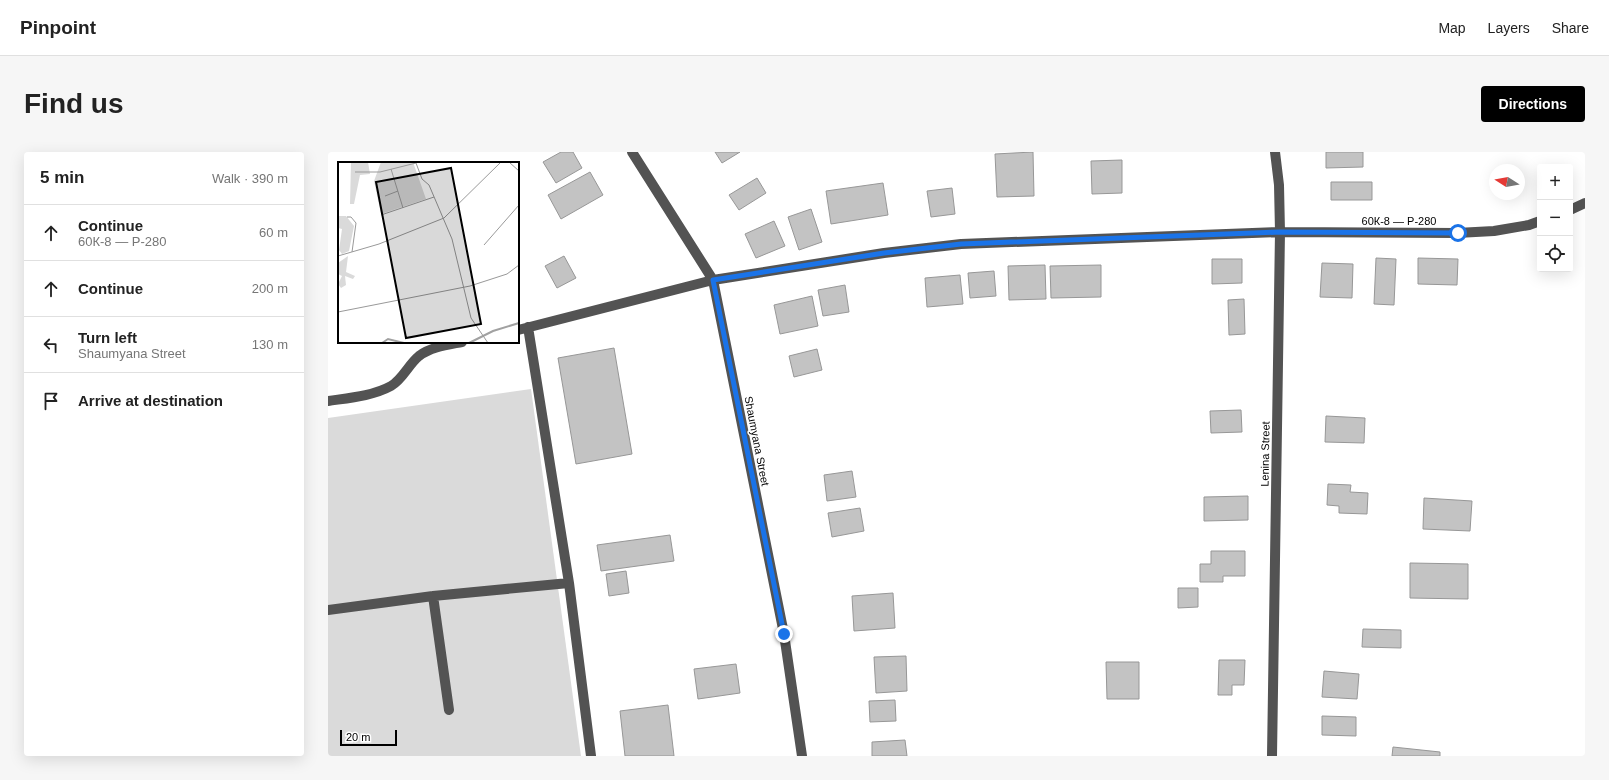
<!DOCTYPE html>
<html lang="en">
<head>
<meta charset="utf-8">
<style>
  :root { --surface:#fff; --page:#f6f6f6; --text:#222; --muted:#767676; --line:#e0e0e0; --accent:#000 }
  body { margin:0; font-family:Helvetica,sans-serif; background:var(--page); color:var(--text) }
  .controls { position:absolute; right:12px; top:12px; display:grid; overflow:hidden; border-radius:4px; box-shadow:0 4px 16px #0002 }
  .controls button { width:36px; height:36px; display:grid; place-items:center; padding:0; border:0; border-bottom:1px solid var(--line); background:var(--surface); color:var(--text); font:20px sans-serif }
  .compass { position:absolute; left:1161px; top:12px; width:36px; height:36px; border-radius:50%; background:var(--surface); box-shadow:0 4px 16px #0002; rotate:281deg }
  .scale { position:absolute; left:12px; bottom:10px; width:57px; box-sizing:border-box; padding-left:4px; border:2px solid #000; border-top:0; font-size:11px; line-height:14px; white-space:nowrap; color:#000; -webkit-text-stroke:3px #fff; paint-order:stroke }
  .stop { position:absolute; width:12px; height:12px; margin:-9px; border:3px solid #1a73e8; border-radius:50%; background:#fff }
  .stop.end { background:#1a73e8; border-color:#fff; box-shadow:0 1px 4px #0008 }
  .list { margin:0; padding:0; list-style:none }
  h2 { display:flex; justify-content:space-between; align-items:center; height:52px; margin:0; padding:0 16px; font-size:17px }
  h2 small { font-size:13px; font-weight:400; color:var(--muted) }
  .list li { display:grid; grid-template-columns:26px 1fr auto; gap:12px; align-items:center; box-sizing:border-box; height:56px; padding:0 16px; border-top:1px solid var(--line) }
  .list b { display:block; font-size:15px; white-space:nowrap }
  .list p { margin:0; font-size:13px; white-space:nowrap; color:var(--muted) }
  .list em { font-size:13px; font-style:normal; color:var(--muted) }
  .icon { flex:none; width:22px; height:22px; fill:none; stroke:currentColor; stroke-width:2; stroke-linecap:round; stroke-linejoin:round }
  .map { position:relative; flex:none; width:1257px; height:604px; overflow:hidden; border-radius:4px }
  header { display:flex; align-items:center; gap:24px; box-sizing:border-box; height:56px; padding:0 20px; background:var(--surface); border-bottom:1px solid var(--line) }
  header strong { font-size:19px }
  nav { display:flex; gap:22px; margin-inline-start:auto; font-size:14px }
  .intro { display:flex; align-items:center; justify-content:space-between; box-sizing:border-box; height:96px; padding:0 24px }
  h1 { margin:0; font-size:28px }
  .button { padding:10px 18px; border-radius:4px; background:var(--accent); color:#fff; font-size:14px; font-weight:700 }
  main { display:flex; gap:24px; padding:0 24px }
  aside { flex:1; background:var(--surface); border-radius:4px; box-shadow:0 4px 16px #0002 }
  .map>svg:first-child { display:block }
  .green { fill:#dadada }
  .building { fill:#c3c3c3; stroke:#979797 }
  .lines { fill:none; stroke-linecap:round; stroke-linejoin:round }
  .minor { stroke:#535353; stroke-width:10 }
  .route { stroke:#1a73e8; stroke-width:5 }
  .labels { text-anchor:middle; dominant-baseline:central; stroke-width:3; stroke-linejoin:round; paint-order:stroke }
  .street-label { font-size:11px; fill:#000; stroke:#fff }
  .inset-river { fill:none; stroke:#a1a1a1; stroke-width:2 }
  .inset-road { fill:none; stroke:#999; stroke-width:1 }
  .view { fill:#000; fill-opacity:0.15; stroke:#000; stroke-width:2 }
  .inset-edge { fill:none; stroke:#000; stroke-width:2 }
</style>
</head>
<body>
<header>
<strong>Pinpoint</strong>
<nav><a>Map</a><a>Layers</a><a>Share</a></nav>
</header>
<div class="intro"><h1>Find us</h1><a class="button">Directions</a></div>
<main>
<aside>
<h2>5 min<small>Walk · 390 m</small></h2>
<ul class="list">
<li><svg class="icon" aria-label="ahead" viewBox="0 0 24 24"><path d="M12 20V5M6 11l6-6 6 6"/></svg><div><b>Continue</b><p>60К-8 — Р-280</p></div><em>60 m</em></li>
<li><svg class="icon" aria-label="ahead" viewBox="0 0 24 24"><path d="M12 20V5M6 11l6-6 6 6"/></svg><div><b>Continue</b></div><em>200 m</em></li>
<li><svg class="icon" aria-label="left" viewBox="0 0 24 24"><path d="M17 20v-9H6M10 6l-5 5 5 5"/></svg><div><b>Turn left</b><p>Shaumyana Street</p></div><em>130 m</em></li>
<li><svg class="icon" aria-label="arrive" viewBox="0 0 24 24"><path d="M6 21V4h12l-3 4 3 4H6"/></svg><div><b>Arrive at destination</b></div></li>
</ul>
</aside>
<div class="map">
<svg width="1257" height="604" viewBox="0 0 1257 604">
  <rect width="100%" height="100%" fill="#fff"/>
  <path class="green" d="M203,237L253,604H0V266Z"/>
  <path class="building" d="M233,0H245L254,16L228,31L215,10Z
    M387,0H412L394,11Z
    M705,0L706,44L669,45L667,2Z
    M998,0H1035V15L998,16Z
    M794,8V41L764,42L763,9Z
    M262,20L275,43L233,67L220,43Z
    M429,26L438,41L411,58L401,43Z
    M1003,30H1044V48H1003Z
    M555,31L560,63L503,72L498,39Z
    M624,36L627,62L603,65L599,39Z
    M483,57L494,90L471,98L460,65Z
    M446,69L457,94L428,106L417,82Z
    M236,104L248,126L229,136L217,114Z
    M1048,106L1068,107L1066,153L1046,152Z
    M1090,106L1130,107L1129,133L1090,132Z
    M884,107H914V131L884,132Z
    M994,111L1025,112L1024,146L992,145Z
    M717,113L718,147L681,148L680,114Z
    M773,113V145L723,146L722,114Z
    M666,119L668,144L642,146L640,121Z
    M632,123L635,152L599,155L597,126Z
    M517,133L521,160L495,164L490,138Z
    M484,144L490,174L452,182L446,153Z
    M916,147L917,182L901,183L900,148Z
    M286,196L304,302L248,312L230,206Z
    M489,197L494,218L466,225L461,204Z
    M913,258L914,280L883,281L882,259Z
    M998,264L1037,266L1036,291L997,290Z
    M524,319L528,345L499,349L496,323Z
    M1000,332L1023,333L1022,340L1040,341L1039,362L1011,361V354L999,353Z
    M920,344V368L876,369V345Z
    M1096,346L1144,349L1142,379L1095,377Z
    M532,356L536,379L504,385L500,361Z
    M342,383L346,409L273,419L269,393Z
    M883,399H917V424H895V430H872V412H883Z
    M1082,411L1140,412V447L1082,446Z
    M298,419L301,441L281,444L278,422Z
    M850,436H870V455L850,456Z
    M565,441L567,476L526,479L524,444Z
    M1035,477L1073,478V496L1034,495Z
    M578,504L579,539L548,541L546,505Z
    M891,508H917L916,533H904V543H890Z
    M778,510H811V547H779Z
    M408,512L412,541L370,547L366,517Z
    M996,519L1031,522L1029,547L994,545Z
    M567,548L568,569L542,570L541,549Z
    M340,553L346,604H297L292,559Z
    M994,564L1028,565V584L994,583Z
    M577,588L579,604H544V590Z
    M1065,595L1112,600V604H1064Z"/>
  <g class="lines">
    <path class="minor" d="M304,0L385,128L456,482L474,604
      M1242,58L1257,51
      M200,175L241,431L263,604
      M190,178L385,128L556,101L633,92L952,80L1129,81L1166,79L1201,73L1212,69
      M0,249C20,246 45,244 63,234C75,227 80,213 91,204C103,195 119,193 134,190
      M105,444L121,558
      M0,458L105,444L241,431
      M944,604L952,80L951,33L947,0"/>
  </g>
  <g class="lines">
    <path class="route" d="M456,482L385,128L556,101L633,92L952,80L1130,81"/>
  </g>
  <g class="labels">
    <g class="street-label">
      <text x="1071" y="69">60К-8 — Р-280</text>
      <text transform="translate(429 289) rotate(79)">Shaumyana Street</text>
      <text transform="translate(937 302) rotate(-89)">Lenina Street</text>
    </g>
  </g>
  <g transform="translate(10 10)">
    <rect width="181" height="181" fill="#fff"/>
    <path d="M13,0H30L32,12L22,13L16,42H12ZM43,0H75L88,37L43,52L36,19ZM0,54H8L16,64L11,89L4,92L1,88L4,67L0,66ZM10,94L8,110L17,114L15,117L7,114L8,123L3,126L0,122L4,114L0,112V101Z" fill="#dadada"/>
    <path class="inset-river" d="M44,181L50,177L66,181M131,181L155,169L181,161"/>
    <path class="inset-road" d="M171,0L181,9M53,7L65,46M17,10H42L78,1L84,17L91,23L114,77L133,156L150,181M47,34L60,29M43,53L96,35M9,55H13L18,61L14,90M146,83L181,43M0,94L41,82L106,56L163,0M0,150L132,124L169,112L181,103"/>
    <path class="view" d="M113,6L143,162L68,176L38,20Z"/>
    <rect width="181" height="181" class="inset-edge"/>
  </g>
</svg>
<div class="controls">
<button>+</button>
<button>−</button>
<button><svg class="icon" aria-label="locate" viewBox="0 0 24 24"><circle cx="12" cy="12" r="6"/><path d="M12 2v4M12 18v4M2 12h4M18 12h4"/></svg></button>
</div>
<svg class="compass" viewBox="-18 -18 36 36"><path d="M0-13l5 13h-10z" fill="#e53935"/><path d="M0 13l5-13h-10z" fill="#767676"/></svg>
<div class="scale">20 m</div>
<div class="stop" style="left:1130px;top:81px"></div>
<div class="stop end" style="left:456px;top:482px"></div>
</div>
</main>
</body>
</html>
